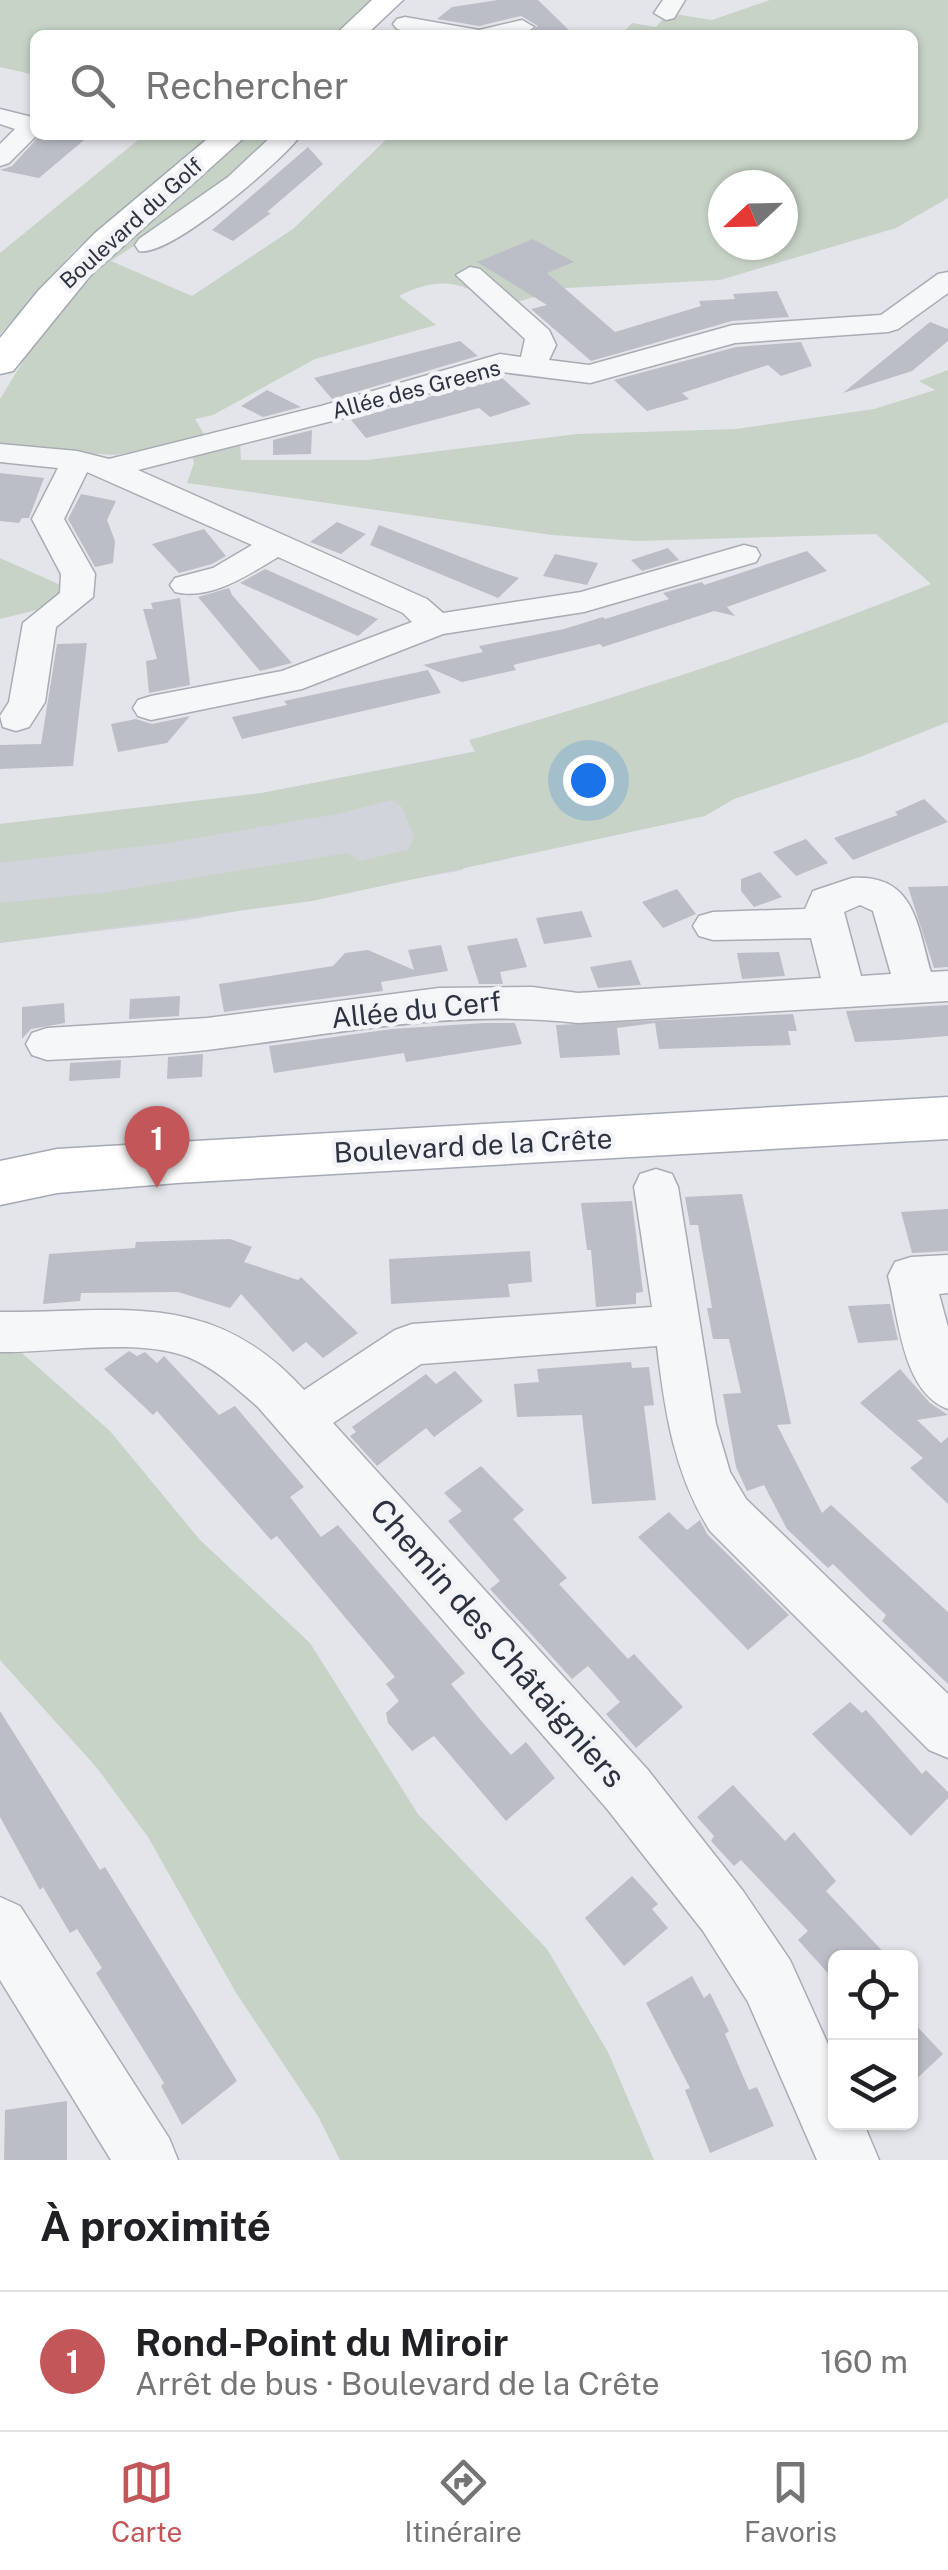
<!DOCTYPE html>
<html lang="fr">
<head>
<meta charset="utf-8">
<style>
  :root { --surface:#fff; --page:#f6f6f6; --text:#202124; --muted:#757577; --line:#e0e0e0; --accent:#c25658 }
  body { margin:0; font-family:"Public Sans",sans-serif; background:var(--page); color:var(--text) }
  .controls { position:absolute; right:30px; bottom:30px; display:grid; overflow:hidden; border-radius:15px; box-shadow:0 2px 8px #0004 }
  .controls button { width:90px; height:90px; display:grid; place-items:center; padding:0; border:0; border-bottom:2px solid var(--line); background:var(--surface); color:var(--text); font:50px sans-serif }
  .compass { position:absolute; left:708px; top:170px; width:90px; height:90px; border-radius:50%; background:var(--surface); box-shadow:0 2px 8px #0004; rotate:248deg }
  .you { position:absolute; left:588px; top:780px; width:35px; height:35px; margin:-25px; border:8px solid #fff; border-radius:50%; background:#1a73e8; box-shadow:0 0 0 15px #1a73e833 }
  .badge { display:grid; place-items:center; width:65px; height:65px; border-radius:50%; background:var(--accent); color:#fff; font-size:32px; font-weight:700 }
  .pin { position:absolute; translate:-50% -82px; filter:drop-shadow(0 2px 5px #0008) }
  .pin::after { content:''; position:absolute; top:52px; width:35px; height:30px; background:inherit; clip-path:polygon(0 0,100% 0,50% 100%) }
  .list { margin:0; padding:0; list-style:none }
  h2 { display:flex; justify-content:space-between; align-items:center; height:130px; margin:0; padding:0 40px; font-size:42px }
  h2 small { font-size:32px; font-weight:400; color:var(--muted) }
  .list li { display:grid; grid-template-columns:65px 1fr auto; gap:30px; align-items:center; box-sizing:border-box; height:140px; padding:0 40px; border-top:2px solid var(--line) }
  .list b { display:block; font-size:38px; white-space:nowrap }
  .list p { margin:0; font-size:32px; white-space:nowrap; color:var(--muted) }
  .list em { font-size:32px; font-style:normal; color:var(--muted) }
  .icon { flex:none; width:55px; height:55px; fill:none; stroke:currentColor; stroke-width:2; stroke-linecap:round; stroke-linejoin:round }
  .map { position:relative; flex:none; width:948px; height:2160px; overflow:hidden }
  .search { position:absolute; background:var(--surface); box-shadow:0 2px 8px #0004; left:30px; right:30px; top:30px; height:110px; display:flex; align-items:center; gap:25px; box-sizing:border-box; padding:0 35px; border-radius:15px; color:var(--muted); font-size:38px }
  .sheet { height:270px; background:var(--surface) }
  nav { display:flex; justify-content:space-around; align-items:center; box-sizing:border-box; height:140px; border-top:2px solid var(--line); background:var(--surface); font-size:28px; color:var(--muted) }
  nav a { display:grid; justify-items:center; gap:5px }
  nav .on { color:var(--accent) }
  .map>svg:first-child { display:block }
  .built { fill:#d2d4dc }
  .green { fill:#c7d3c6; fill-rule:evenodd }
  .building { fill:#bbbec7 }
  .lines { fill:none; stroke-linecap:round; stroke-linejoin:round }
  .minor-casing { stroke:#a9acb4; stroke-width:3 }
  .major-casing { stroke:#a4a9b5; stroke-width:3 }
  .minor { fill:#f6f7f9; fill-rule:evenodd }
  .major { fill:#fff; fill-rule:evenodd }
  .labels { text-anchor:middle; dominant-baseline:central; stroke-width:9; stroke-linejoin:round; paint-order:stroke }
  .far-street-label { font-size:22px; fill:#2d3241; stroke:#f3f4f8 }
  .street-label { font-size:28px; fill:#2d3241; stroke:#f3f4f8 }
  .near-street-label { font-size:32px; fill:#2d3241; stroke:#f3f4f8 }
</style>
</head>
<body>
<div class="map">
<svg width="948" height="2160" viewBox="0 0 948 2160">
  <rect width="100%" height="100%" fill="#e4e5ea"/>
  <path class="built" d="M476,751L463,870L189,920L0,943V824L262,793Z"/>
  <path class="green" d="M0,0H373L334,35H35V75L0,67Z
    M770,0H948V198L896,228L720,280L566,288L496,308C465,279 436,277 399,296L436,325L315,359L213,415L195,419L206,437L116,455L0,448V399L41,332L70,294L245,135H275L190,209L111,261L192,296L293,229L391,135H913V35H621L632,23L656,27L668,13L712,20ZM723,185H783V245H723Z
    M144,135H214L74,251L0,334V253Z
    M948,370V722L860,757L734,799L705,816L312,901L0,943V903L108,892L347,853L359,861L408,850L414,837L401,806L391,800L338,814L161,844L0,863V824L262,793L475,752L469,740C627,695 780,645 931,584L876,534L637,541L552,535L187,483L194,463L191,453L240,442L241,460H367L577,434L736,429L874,409L935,390L919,381Z
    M0,558L65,587L60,604L0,619Z
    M0,1351L22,1353L110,1431L200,1540L310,1643L418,1814L547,1949L608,2052L654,2160H340L318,2116L235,1991L148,1837L97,1768L0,1660Z"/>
  <path class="building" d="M498,0H538L574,35H527L538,26L521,16L479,26L437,19L452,7Z
    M40,135H90L39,178L0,170L12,166Z
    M308,147L323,164L267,212L271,213L233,241L212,230Z
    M533,239L574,262L547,273L615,332L701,306L699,301L735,299L733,294L777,291L789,317L732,321L591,361L531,309L547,305L477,262Z
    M930,322L948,329V341L912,371L843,393Z
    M460,341L478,356L332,399L314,378Z
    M801,342L812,366L781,376L768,365L682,393L689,399L647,411L614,380L736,347Z
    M500,376L531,404L490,417L479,408L366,438L351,420Z
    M267,390L301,407L263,417L241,406Z
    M312,430L311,454L273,455V440Z
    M0,473L44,478L29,518H22L19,523L0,521Z
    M81,494L116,501L107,520L115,541L113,563L95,567L68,519Z
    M337,522L366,534L341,554L310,542Z
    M379,525L487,567L519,578L498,598L370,545Z
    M204,529L226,556L212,564L179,573L152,544Z
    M668,548L679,560L642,571L631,560Z
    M807,551L827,571L727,607L735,616L714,611L603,647L600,644L513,665L516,670L462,682L423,665L483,652L479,646L564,629L603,617L605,619L669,599L663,593L702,582L704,585Z
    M555,554L598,563L587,585L543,576Z
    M265,569L360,611L378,619L358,636L240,583Z
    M229,588L232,595L292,663L260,671L198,597Z
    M180,598L190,685L149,693L146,661L157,659L143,609H153L151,603Z
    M87,643L73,766L0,769V745L41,744L57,644Z
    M428,670L441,693L242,739L232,717L287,705L284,701Z
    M190,716L167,743L118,752L111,724L136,719L152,724Z
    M924,799L948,822L853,860L834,838L898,815L895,812Z
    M806,839L828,863L796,876L773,852Z
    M760,872L782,897L754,907L741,891V879Z
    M948,886V967L934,968L908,887Z
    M677,889L696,914L663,928L642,902Z
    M582,911L592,937L544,944L536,918Z
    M517,938L527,967L500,972L503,984H479L467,946Z
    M441,945L448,971L381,982L383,991L224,1012L219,984L333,966L345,953L368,950L414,970L408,950Z
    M779,952L785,976L742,979L737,953Z
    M631,960L641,985L598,988L590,967Z
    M180,996L179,1016L129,1019L130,999Z
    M64,1003L65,1023L31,1029L22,1039V1007Z
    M948,1005V1036L898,1040L855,1042L846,1011Z
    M793,1014L797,1031H788L791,1045L659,1049L655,1023L617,1028L620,1055L560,1058L556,1025Z
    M484,1023H515L522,1044L406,1062L404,1053L274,1073L269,1046L392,1029Z
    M203,1054L202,1077L167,1079L168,1057Z
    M121,1060L120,1078L69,1081L70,1063Z
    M742,1194L791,1424L777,1425L822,1513L831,1505L948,1612V1684L882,1621L886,1615L871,1601L833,1564L828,1568L787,1529L764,1485L747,1491L736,1467L723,1394L741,1393L729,1339H713L707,1308H712L698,1225H690L685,1197Z
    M632,1201L643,1292L636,1293V1304L596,1307L591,1250H587L581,1203Z
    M948,1209V1251L912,1253L901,1212Z
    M230,1239L252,1247L244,1262L298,1280L301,1277L358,1333L323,1358L306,1342L293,1352L241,1294L230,1308L178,1292L81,1293L80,1301L43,1304L49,1254L135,1248L136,1242Z
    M530,1251L532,1282L508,1284L510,1297L391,1304L389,1259Z
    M887,1304H890L898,1340L858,1343L848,1306Z
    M129,1351L137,1356L145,1352L157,1363L164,1356L219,1415L235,1406L304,1487L290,1497L321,1537L338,1525L465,1673L451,1684L484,1724L511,1755L526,1742L555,1778L506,1821L434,1736L412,1751L388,1723L386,1713L399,1701L386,1684L395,1677L277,1536L271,1540L157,1411L153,1415L104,1369Z
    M631,1362L632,1368L649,1367L654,1405L644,1406L656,1500L592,1504L582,1415L517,1417L514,1384L539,1382L537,1369Z
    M900,1369L930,1403L948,1415L917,1420L941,1443L948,1437V1504L910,1468L923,1458L860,1403Z
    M455,1371L483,1401L434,1437L426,1428L377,1466L350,1436L356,1432L352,1427L426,1374L436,1384Z
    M481,1466L524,1510L513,1519L567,1578L559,1584L628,1659L634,1654L683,1707L636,1748L606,1714L620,1702L588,1666L572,1679L490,1589L500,1581L448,1521L462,1511L444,1493Z
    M669,1512L687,1530L700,1520L707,1534L789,1615L748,1650L638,1537Z
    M850,1702L862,1713L866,1710L922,1774L926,1770L948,1792V1798L911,1836L812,1734Z
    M0,1711L100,1870L105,1867L237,2081L182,2125L161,2086L164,2083L96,1973L102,1968L77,1929L70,1933L43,1887L40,1890L0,1817Z
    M733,1785L785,1841L794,1832L836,1881L826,1891L889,1958H836V1982L798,1940L808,1931L741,1860L734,1866L711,1841L714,1836L697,1817Z
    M632,1876L658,1904L652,1909L668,1928L624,1966L585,1918Z
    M692,1976L704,1998L710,1993L729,2031L725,2034L749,2090L757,2087L774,2126L710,2153L685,2090L690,2088L646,2003Z
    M910,2019L943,2054L910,2085Z
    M67,2101V2160H4L5,2110Z"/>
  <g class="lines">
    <defs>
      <path id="minor" d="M663,0H685L674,18L666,20L654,13Z
        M405,17L479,30L522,20L534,27C516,44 422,35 397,29L393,24L397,19Z
        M0,109L32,117L37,135L9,163L0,166V144L15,129L0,124Z
        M273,135H301C281,162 169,258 139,251L135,245L139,239L228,177Z
        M470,267L480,269L549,330L556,345L549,360L589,365L733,325L881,315L938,274L948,272V293L898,329L888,332L735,343L590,383L501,372L340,419L138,470L427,599L443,613L581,592L744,545L756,548L760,555L756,562L584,612L443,634L302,689L151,720L138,716L133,708L138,700L151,696L282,671L412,622L403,613L278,557C249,574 211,601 175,592L170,585L175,578L213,568L252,545L87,472L64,519L95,574L93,597L56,627L45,702L29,727L16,731L3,727L0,716L9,702L23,623L60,593L61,574L32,519L58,468L0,462V444L77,451L109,459L321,406L500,354L521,357L525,339L456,275Z
        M852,878C915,874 917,925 931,972L948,971V1001L578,1023C451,1008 332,1035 207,1050C154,1056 100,1057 47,1060L32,1055L26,1044L32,1033L47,1028L207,1018L439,988L532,987L578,993L821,978L811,938L713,940L699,936L693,926L699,916L713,912L805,909L813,891ZM860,905L873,911L891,974L861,976L844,912Z
        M656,1169L672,1174L678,1187L716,1424L730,1472L746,1499L948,1694V1758L929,1750L710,1531C674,1473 665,1413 657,1346L421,1364L333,1423L648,1770L743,1891L790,1960L836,2062V2122H863L879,2160H817L748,2002L703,1931L608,1810L258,1407C236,1388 215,1368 188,1357C137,1337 55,1353 0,1352V1312C121,1313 212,1288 304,1390L395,1330L412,1324L652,1307L634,1187L640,1174Z
        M948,1255V1293L939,1294L948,1327V1409C902,1392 899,1318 888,1276L895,1262L911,1257Z
        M0,1897L20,1906L169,2138L178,2160H111L0,1980Z"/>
      <path id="major" d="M372,0H403L366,35H335Z
        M212,135H247L90,276L13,371L0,374V338L38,291L95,233Z
        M948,1097V1139L177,1183L57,1193L0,1205V1161L57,1149Z"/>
    </defs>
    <use href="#minor" class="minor-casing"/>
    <use href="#major" class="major-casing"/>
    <use href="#minor" class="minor"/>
    <use href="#major" class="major"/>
  </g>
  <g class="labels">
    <g class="far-street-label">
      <text transform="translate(131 223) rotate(-42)">Boulevard du Golf</text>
      <text transform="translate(416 389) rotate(-15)">Allée des Greens</text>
    </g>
    <g class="street-label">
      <text transform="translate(416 1009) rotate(-6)">Allée du Cerf</text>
      <text transform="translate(473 1145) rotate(-3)">Boulevard de la Crête</text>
    </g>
    <g class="near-street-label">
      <text transform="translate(498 1643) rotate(49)">Chemin des Châtaigniers</text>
    </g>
  </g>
</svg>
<div class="controls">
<button><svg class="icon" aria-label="locate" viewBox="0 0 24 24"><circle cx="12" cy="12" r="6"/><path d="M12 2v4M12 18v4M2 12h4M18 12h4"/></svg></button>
<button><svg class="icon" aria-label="layers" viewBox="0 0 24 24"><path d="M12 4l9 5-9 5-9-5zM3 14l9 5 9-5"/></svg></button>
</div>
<svg class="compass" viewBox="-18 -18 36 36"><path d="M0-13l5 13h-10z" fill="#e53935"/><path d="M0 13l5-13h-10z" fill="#757577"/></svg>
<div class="you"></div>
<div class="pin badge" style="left:157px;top:1188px">1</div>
<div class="search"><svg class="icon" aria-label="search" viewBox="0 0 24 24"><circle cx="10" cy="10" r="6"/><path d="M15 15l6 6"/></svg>Rechercher</div>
</div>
<section class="sheet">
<h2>À proximité<small></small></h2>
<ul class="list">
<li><span class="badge">1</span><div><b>Rond-Point du Miroir</b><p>Arrêt de bus · Boulevard de la Crête</p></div><em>160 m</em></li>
</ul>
</section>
<nav>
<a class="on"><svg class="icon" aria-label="map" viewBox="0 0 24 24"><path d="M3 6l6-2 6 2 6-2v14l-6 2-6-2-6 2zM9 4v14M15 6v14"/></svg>Carte</a>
<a><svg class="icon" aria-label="directions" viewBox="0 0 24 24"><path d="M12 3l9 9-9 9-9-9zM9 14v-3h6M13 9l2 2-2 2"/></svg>Itinéraire</a>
<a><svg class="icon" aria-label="saved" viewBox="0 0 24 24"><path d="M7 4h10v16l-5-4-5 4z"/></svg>Favoris</a>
</nav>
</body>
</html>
